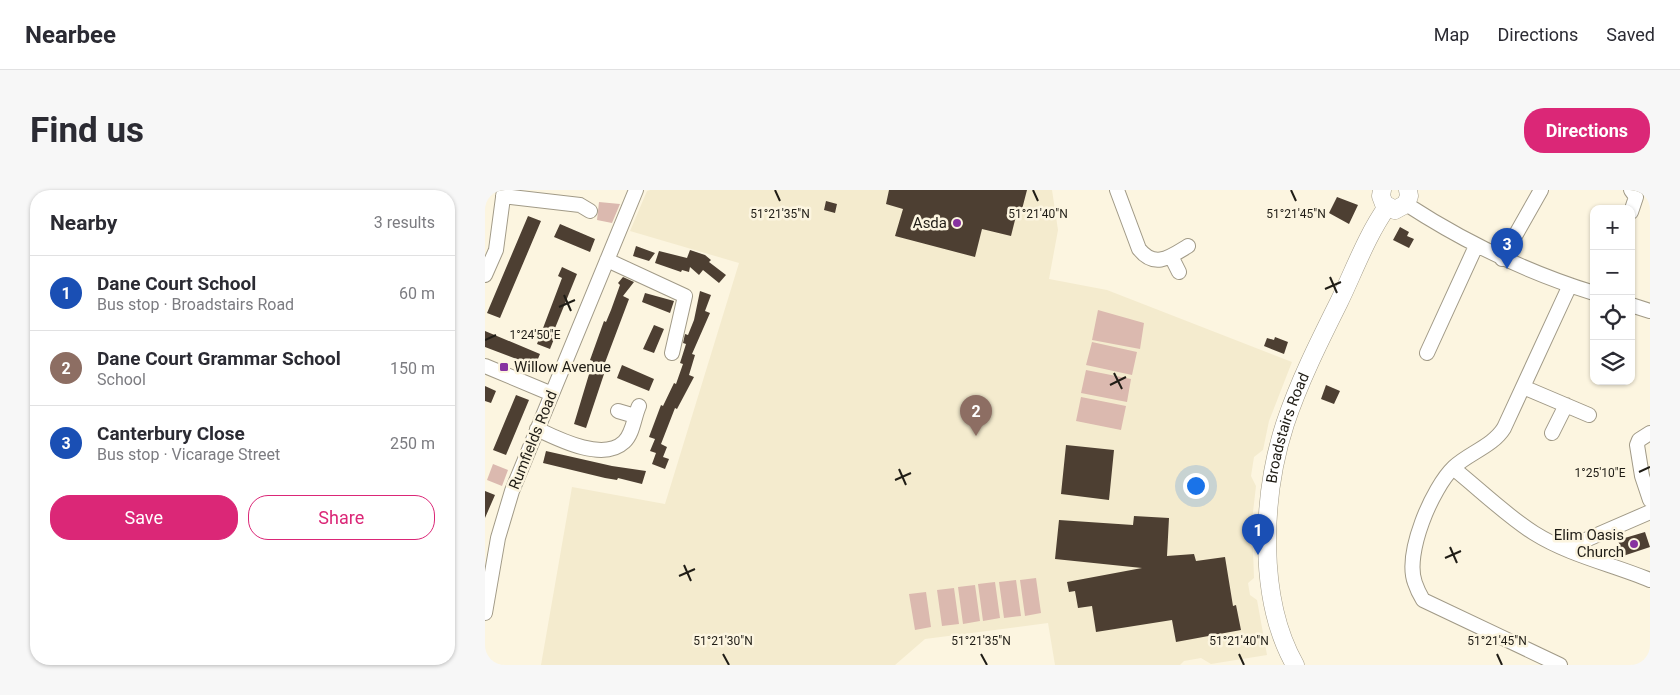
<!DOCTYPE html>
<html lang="en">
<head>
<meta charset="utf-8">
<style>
  :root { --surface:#fff; --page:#f7f7f7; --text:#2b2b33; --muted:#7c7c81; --line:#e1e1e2; --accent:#db2777 }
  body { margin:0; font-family:Roboto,sans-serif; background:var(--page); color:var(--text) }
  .controls { position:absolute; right:15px; top:15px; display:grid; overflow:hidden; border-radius:10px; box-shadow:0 1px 4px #0004 }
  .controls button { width:45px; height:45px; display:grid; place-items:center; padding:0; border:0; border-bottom:1px solid var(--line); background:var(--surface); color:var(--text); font:25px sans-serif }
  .you { position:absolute; left:710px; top:295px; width:18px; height:18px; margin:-12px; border:4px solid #fff; border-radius:50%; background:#1a73e8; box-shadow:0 0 0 8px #1a73e833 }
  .badge { display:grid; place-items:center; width:32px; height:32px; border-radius:50%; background:var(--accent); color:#fff; font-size:16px; font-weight:700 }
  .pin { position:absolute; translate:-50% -41px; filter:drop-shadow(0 1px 2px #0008) }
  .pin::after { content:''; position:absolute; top:26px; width:18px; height:15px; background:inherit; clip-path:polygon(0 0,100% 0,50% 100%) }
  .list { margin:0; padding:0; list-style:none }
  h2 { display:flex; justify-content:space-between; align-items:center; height:65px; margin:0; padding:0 20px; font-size:21px }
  h2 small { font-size:16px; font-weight:400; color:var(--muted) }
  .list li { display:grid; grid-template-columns:32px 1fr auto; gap:15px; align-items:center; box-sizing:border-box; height:75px; padding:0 20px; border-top:1px solid var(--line) }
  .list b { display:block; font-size:19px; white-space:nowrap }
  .list p { margin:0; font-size:16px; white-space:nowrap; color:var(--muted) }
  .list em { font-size:16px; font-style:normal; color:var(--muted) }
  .actions { display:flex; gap:10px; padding:15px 20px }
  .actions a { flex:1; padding:11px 0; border:1px solid var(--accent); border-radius:20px; text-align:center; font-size:18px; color:var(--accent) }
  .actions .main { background:var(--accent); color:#fff }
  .icon { flex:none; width:28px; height:28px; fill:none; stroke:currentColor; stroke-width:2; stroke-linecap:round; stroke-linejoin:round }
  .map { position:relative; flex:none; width:1165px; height:475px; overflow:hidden; border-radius:20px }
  header { display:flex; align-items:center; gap:30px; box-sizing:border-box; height:70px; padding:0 25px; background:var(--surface); border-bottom:1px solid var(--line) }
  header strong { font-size:24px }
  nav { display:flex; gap:28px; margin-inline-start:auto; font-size:18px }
  .intro { display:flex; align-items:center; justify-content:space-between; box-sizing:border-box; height:120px; padding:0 30px }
  h1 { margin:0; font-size:35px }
  .button { padding:12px 22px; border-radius:20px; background:var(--accent); color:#fff; font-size:18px; font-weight:700 }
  main { display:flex; gap:30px; padding:0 30px }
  aside { flex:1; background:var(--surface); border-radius:20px; box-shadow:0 1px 4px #0004 }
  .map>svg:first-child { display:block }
  .built { fill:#f4ebce }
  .green { fill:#dbb9af }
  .building { fill:#4d3f32 }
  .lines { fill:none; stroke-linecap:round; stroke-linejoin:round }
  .minor-casing { stroke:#a19a87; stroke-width:16 }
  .major-casing { stroke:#a19a87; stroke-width:19 }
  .minor { stroke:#fff; stroke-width:14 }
  .major { stroke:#fff; stroke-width:18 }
  .ticks { fill:none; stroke:#201d16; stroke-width:2 }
  .poi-dot { fill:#8732a0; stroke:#fcf5e0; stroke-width:2 }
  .labels { text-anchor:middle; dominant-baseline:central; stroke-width:5; stroke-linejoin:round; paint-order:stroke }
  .poi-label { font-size:15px; fill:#201d16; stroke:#fcf5e0; text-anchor:end }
  .street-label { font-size:15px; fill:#201d16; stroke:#fcf5e0 }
  .ticks-label { font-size:12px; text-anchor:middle; fill:#201d16; stroke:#fcf5e0; stroke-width:5; stroke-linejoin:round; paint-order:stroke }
</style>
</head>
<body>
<header>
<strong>Nearbee</strong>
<nav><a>Map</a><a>Directions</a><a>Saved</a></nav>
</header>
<div class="intro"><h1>Find us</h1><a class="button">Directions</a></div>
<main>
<aside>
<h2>Nearby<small>3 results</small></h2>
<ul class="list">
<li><span class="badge" style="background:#1a4fb4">1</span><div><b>Dane Court School</b><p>Bus stop · Broadstairs Road</p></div><em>60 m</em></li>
<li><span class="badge" style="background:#8d6e63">2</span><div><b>Dane Court Grammar School</b><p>School</p></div><em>150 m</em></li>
<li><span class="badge" style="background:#1a4fb4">3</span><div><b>Canterbury Close</b><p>Bus stop · Vicarage Street</p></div><em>250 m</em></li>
</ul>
<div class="actions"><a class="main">Save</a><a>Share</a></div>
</aside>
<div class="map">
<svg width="1165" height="475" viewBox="0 0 1165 475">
  <rect width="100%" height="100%" fill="#fcf5e0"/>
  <path class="built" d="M165,0H567L573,40L564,89L622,100L807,172L784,231L778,260L769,267L766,286L771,296L767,331L769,388L763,393L765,405L772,410L782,465L726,474L716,468L699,471L695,475H570L563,433L440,449L410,475H56L87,297L180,314L254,73L145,41L162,1Z"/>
  <path class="green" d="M114,12L135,14L127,33L112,30Z
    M613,120L659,133L655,159L607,150Z
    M607,152L652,162L647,185L601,175Z
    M601,180L646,189L642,212L596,203Z
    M596,207L641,216L636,240L591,231Z
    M8,274L23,280L17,296L2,290Z
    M551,388L556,423L540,426L535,390Z
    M531,390L536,426L519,428L514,392Z
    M510,392L515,428L498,431L493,394Z
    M490,395L495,431L478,434L473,397Z
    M469,398L474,434L457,436L452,400Z
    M441,402L446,437L430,440L424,404Z"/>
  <path class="building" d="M404,0H542L535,27L531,26L526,46L497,39L490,67L410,46L418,19L401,14Z
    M852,7L873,15L864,34L844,23Z
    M341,11L352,14L350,23L339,20Z
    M43,26L56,31L15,128L2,123Z
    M75,34L110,49L105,62L69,47Z
    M915,37L924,42L922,46L929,49L924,58L908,50Z
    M151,56L170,63L164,71L148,66Z
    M205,60L220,65L226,70L224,72L241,85L234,93L218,80L214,85L205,77L204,82L197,80L196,82L170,73L174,61L202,68Z
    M77,77L92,84L66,148L69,149L65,159L52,154L77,88L73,86Z
    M138,87L149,92L138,106L144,109L124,162L118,178H121L101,238L89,234L108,171L105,170L119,131L121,132L126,120L135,95L133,93Z
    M215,101L226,105L220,121L225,123L207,164L210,165L204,185L209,187L192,219L190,218L176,254L182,257L178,267L184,269L180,279L167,274L171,263L165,261L170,249L164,247L176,215L178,216L189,193L191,194L198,174L195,173L201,154L198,153L200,144L203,145L209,130Z
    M160,103L189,111L185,123L157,112Z
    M169,135L179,139L169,163L158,159Z
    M0,141L55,164L50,176L0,157Z
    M790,147L803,152L799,164L779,156L782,148L789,150Z
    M137,175L169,189L164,201L132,188Z
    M841,195L855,201L849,214L836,209Z
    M0,196L11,201L6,213L0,211Z
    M31,205L44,210L21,265L8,260Z
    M581,255L629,260L624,310L576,304Z
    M61,261L127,276L161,281L157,294L133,288L132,290L120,288L58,273Z
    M0,301L10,305L0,328Z
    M649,326L684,328L682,366L709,364L711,371L740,367L748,416L751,415L756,440L691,452L687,430L611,442L607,416L593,418L590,401L584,402L582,392L657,378L570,369L574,330L648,335Z
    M1160,342L1165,357L1138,366L1133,350Z"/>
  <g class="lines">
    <defs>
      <path id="minor" d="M632,0L654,59C670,79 685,67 703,56
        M18,6L95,15L105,21
        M921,14C981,53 1041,82 1109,103
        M1146,22L1151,7L1146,0
        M686,66L694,82
        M1017,69L1056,0
        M122,70L200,106L187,163
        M0,85L11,60L19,0
        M1146,115L1165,121
        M942,163L991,56
        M0,176L67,204
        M1038,197L1104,225
        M133,221L150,226
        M52,239C73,249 118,272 139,252C148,244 149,227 154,216
        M1067,243L1081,215
        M1165,243L1154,250L1152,255L1157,286L1165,310
        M968,278C993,298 1023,327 1049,343C1084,365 1126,374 1165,390
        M1082,358L1165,322
        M0,423L13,348L27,301L151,0
        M1075,475L938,410C935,405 932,399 930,393C919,364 947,298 969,277C984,263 1008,256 1019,238L1085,95"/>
      <g id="major">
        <path d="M897,0L896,6L899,14L910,20L921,14L924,6L923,0"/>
        <path id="s1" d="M810,475C772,408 777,305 800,234C814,192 834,152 854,112C869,81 882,45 902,17"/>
      </g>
    </defs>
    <use href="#minor" class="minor-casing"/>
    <use href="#major" class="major-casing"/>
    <use href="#minor" class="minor"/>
    <use href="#major" class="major"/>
  </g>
  <path class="ticks" d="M290,0L295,11M548,0L553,11M806,0L811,11M845,87L852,103M840,99L856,92M79,105L86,121M74,117L90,110M0,150L11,145M629,183L637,199M625,195L641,187M414,279L421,295M1154,282L1165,277M410,290L426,283M965,357L972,373M960,368L976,361M199,375L206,391M194,386L210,379M238,464L244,475M496,464L502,475M754,464L759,475M1012,464L1017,475"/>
  <g class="poi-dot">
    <circle cx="472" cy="33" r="5"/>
    <rect x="14" y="172" width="10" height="10" rx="2.5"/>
    <circle cx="1149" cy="354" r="5"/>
  </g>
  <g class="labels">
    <g class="poi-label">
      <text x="462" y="33">Asda</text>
      <text x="29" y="177" text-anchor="start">Willow Avenue</text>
      <text x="1139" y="345">Elim Oasis<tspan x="1139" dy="17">Church</tspan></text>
    </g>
    <g class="street-label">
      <text stroke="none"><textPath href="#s1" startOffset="244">Broadstairs Road</textPath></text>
      <text transform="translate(48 250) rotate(-68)">Rumfields Road</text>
    </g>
  </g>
  <g class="ticks-label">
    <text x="295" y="28">51°21'35"N</text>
    <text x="553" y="28">51°21'40"N</text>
    <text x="811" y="28">51°21'45"N</text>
    <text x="50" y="149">1°24'50"E</text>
    <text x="1115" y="287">1°25'10"E</text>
    <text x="238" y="455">51°21'30"N</text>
    <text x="496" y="455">51°21'35"N</text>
    <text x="754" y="455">51°21'40"N</text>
    <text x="1012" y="455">51°21'45"N</text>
  </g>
</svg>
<div class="controls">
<button>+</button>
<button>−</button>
<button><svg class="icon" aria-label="locate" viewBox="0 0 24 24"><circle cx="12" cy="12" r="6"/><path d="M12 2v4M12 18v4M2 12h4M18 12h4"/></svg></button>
<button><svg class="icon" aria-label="layers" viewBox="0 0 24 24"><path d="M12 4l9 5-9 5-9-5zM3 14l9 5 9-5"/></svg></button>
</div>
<div class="you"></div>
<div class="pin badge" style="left:773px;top:365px;background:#1a4fb4">1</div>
<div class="pin badge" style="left:491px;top:246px;background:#8d6e63">2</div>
<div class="pin badge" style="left:1022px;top:79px;background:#1a4fb4">3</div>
</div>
</main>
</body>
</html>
